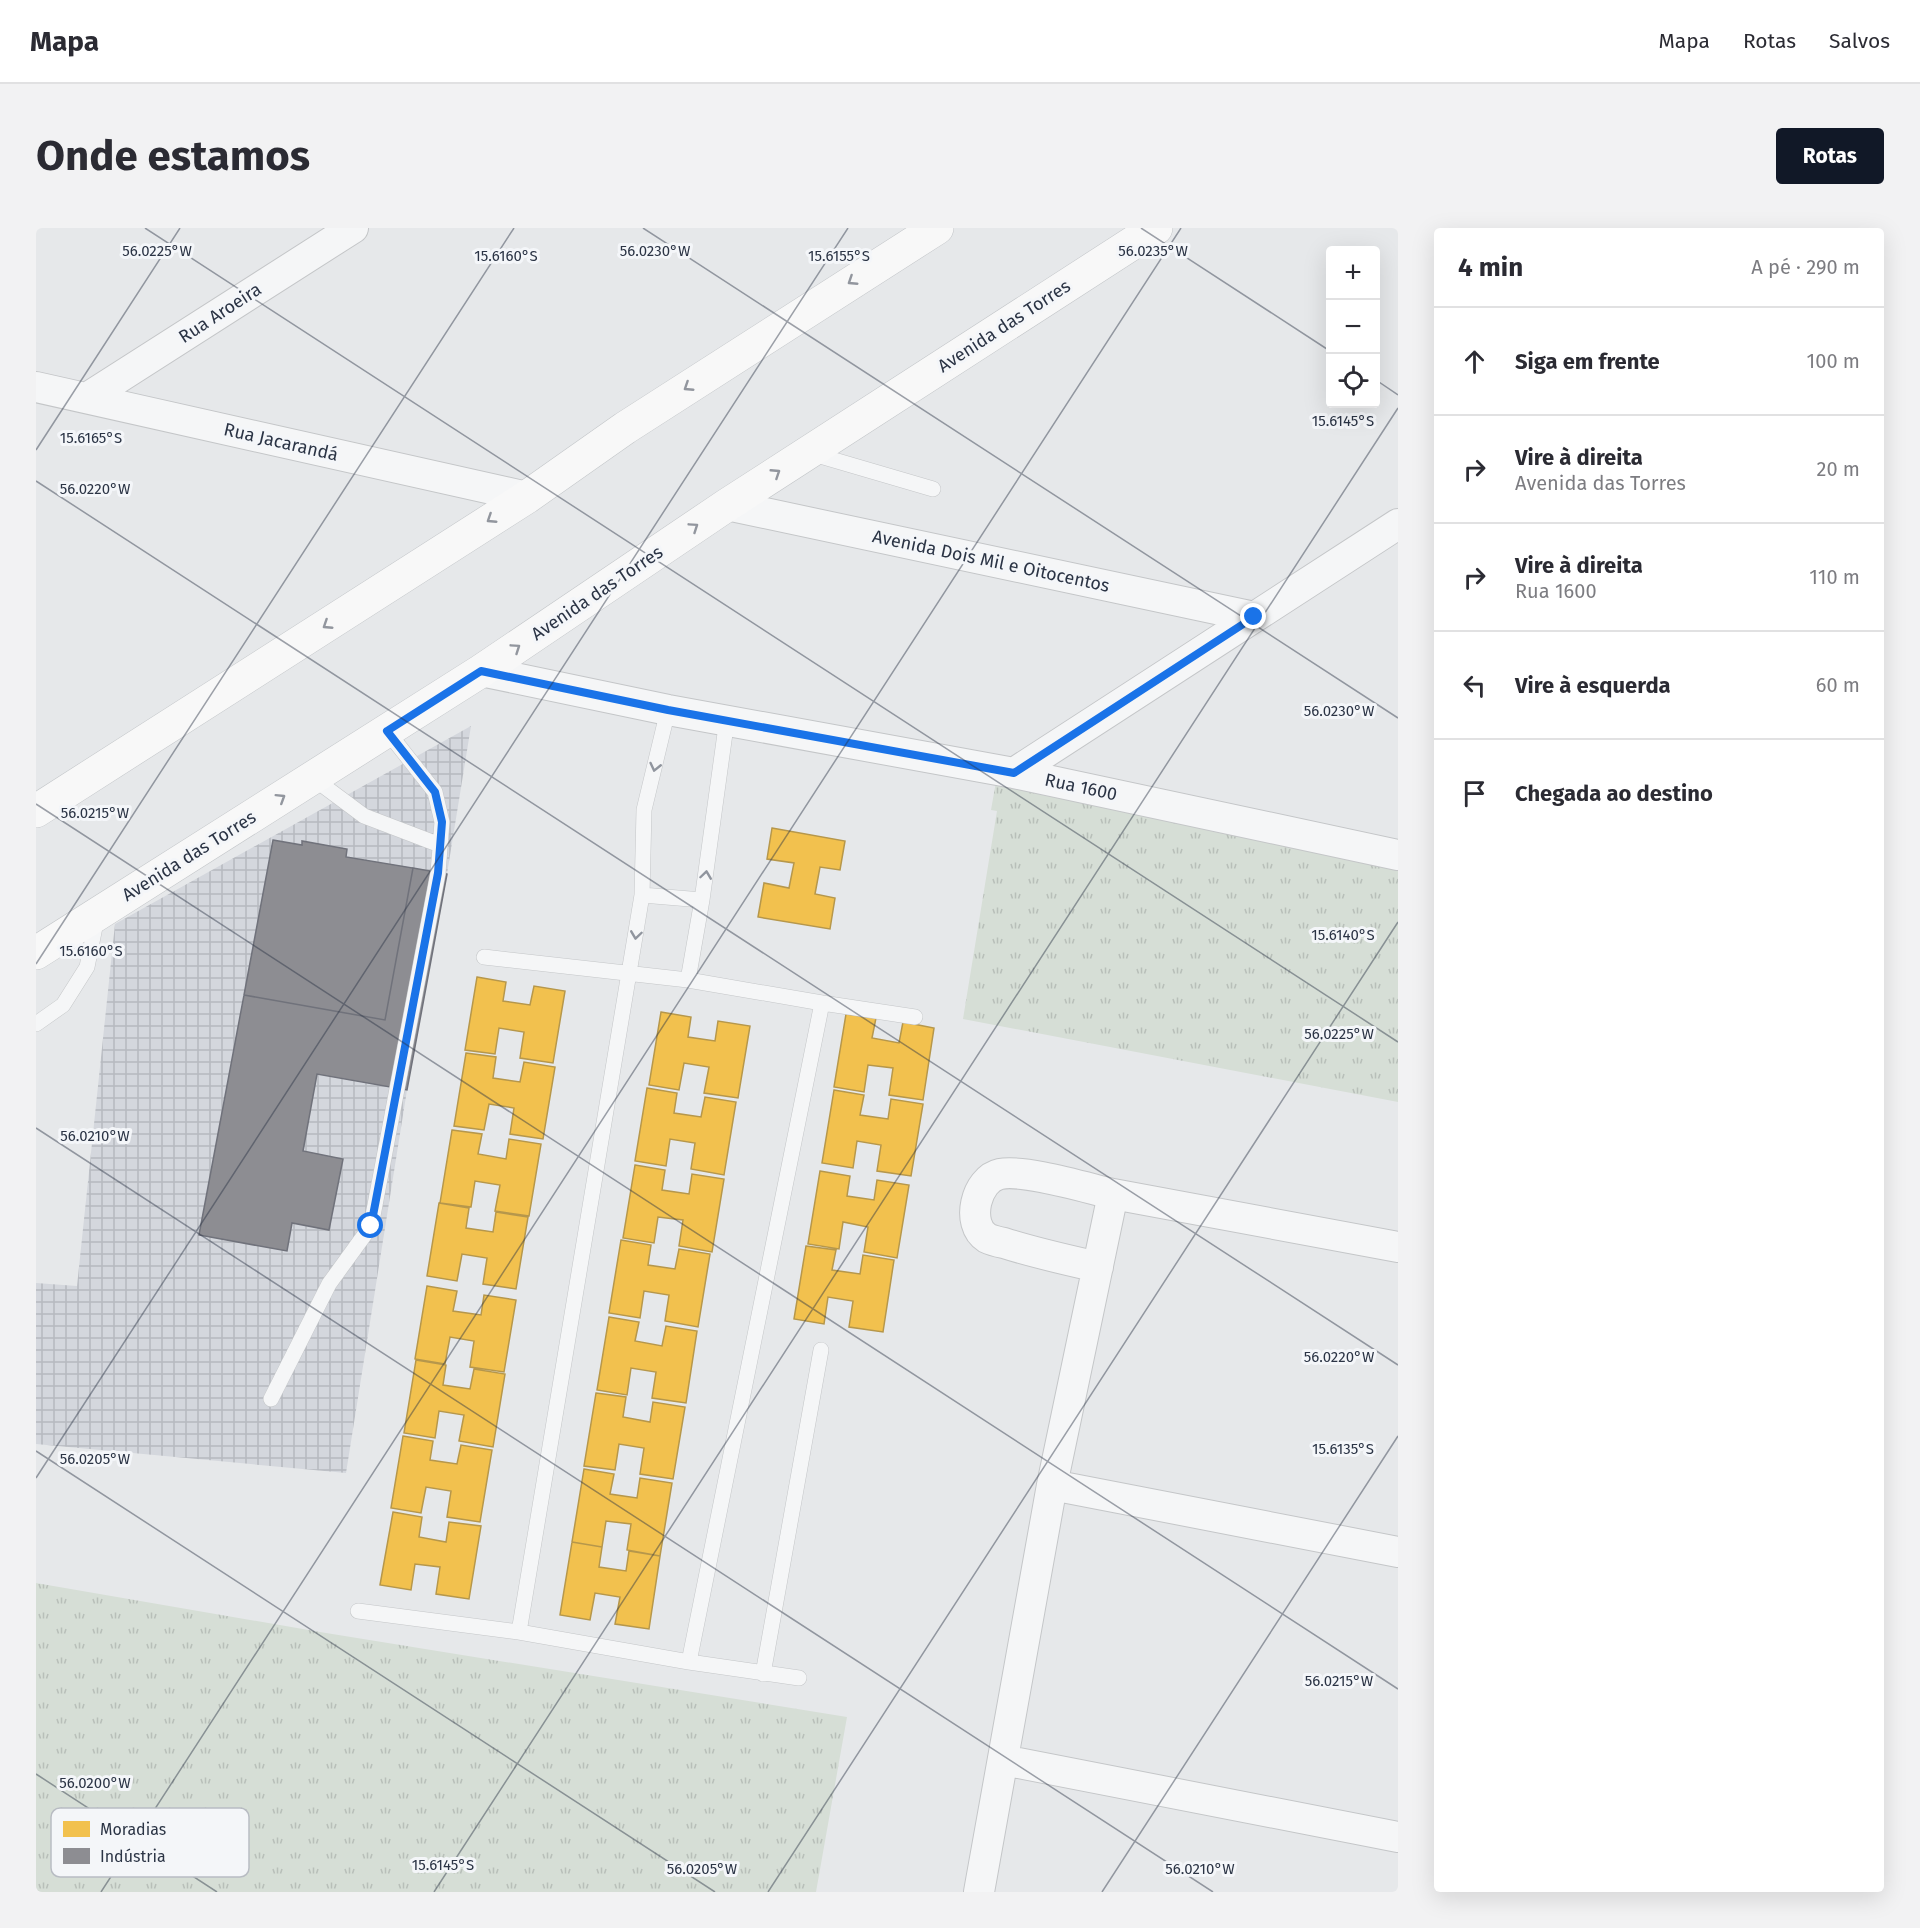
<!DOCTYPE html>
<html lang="pt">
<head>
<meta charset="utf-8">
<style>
  :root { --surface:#fff; --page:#f2f2f3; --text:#2b2b33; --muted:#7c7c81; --line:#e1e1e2; --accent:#111827 }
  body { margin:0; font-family:"Fira Sans",sans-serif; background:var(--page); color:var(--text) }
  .controls { position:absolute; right:18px; top:18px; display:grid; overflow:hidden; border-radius:6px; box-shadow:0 6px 24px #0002 }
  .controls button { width:54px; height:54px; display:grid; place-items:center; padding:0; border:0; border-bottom:2px solid var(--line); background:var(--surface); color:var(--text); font:30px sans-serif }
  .stop { position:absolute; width:18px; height:18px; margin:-14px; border:4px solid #1a73e8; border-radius:50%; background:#fff }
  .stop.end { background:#1a73e8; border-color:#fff; box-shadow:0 2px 6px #0008 }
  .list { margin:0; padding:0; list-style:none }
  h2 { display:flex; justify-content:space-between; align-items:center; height:78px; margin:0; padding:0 24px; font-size:26px }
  h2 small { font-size:20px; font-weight:400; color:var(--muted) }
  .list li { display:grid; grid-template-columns:39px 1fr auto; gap:18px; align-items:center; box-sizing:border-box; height:108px; padding:0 24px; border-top:2px solid var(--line) }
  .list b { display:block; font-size:22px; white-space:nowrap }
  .list p { margin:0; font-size:20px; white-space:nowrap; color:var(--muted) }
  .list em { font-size:20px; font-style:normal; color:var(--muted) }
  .icon { flex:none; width:33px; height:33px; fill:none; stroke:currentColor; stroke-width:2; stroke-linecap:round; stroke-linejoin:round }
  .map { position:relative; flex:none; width:1362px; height:1664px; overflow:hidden; border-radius:6px }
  header { display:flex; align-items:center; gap:36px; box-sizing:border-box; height:84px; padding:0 30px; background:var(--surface); border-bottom:2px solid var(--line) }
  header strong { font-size:28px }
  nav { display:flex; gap:33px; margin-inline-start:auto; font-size:21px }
  .intro { display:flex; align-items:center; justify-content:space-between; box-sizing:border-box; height:144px; padding:0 36px }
  h1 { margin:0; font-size:42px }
  .button { padding:15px 27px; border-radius:6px; background:var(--accent); color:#fff; font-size:21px; font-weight:700 }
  main { display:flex; gap:36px; padding:0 36px }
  aside { flex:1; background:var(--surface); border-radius:6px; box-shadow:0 6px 24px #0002 }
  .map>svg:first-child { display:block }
  .industrial { fill:url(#industrial-grid) }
  .grass { fill:url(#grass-tufts) }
  .homes { fill:#f2c14e; stroke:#b6974b; stroke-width:1.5 }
  .industry { fill:#8d8d92; stroke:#70727b; stroke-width:1.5 }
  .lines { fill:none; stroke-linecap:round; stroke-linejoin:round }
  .lane-casing { stroke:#c4c6c8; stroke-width:16 }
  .street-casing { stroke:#c4c6c8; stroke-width:32 }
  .primary-casing { stroke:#c2c5c8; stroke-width:34 }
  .lane { stroke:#f5f6f7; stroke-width:15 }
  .street { stroke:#f5f6f7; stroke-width:30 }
  .primary { stroke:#f8f8f8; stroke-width:33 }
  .oneway { stroke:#92969e }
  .oneway2 { stroke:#90959e }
  .route { stroke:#1a73e8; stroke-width:8 }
  .ticks { fill:none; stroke:#2b3445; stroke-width:1.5; stroke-opacity:0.45 }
  .labels { text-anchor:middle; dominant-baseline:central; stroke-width:6; stroke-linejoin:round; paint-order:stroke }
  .street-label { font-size:18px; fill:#2b3445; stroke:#f4f6f9 }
  .key { fill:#f4f6f9; stroke:#b8bcc3; stroke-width:1.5 }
  .key-label { font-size:16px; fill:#2b3445 }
  .ticks-label { font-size:15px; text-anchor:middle; fill:#2b3445; stroke:#f4f6f9; stroke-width:6; stroke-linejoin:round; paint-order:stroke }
</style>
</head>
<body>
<header>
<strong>Mapa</strong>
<nav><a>Mapa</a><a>Rotas</a><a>Salvos</a></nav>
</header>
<div class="intro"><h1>Onde estamos</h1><a class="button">Rotas</a></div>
<main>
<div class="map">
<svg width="1362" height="1664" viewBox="0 0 1362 1664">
  <defs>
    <pattern id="industrial-grid" width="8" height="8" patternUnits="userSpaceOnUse" patternTransform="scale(1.5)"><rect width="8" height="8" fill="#d4d7dd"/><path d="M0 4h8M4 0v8" fill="none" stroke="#b6b9bf"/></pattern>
    <pattern id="grass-tufts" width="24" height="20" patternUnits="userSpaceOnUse" patternTransform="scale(1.5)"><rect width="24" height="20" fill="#d6ded6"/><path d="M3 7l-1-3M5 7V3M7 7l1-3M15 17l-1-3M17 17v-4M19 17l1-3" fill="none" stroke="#b8bfb9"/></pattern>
  </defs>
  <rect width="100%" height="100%" fill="#e6e8ea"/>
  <path class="industrial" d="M435,498L411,646L371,862L310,1245L0,1216V1055L41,1058L79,696Z"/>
  <path class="grass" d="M961,548L1362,631V874L927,791L961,583L955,582Z
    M0,1355L284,1404L811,1489L780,1664H0Z"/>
  <path class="homes" d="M736,600L809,613L804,642L784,639L779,666L799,670L794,701L722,689L728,655L753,660L758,635L731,631Z
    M441,749L470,754L467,773L494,777L498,758L529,763L517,835L484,830L488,804L463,800L459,826L429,822Z
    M625,784L655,789L652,809L679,813L682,793L714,798L702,870L668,865L673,839L648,835L643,862L613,857Z
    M810,786L840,790L836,810L863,815L867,794L898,800L887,872L853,867L857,840L832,837L828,864L798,859Z
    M430,825L460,829L457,850L484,854L488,834L519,839L507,911L474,906L478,880L453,876L448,902L418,898Z
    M611,860L641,865L638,885L665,889L669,869L700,874L688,947L655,941L659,915L634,911L630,938L599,933Z
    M798,862L828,867L824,887L852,891L855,871L887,876L875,948L841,943L845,917L821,913L817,940L786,935Z
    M416,902L446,906L442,926L470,931L473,911L505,916L493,988L459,983L464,957L439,953L435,979L404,975Z
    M599,937L629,942L626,962L653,966L656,946L688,951L676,1024L643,1018L647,992L622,989L618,1015L587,1010Z
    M784,943L814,948L811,968L838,972L841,952L873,957L861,1030L828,1024L832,999L807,994L803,1021L772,1016Z
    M403,975L433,980L430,1000L457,1004L460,984L492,989L480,1061L447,1056L451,1030L426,1026L421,1053L391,1048Z
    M585,1012L615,1017L612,1037L639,1041L643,1021L674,1026L662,1099L629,1093L633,1067L608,1063L604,1090L573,1085Z
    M770,1018L800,1022L796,1042L824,1046L827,1027L858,1032L847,1104L813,1099L817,1073L792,1069L788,1096L758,1091Z
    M391,1058L421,1063L417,1083L445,1087L448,1067L480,1072L468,1144L434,1139L438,1113L414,1109L409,1136L379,1131Z
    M573,1089L603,1094L599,1113L626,1118L630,1098L661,1103L650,1175L616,1170L620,1144L595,1140L591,1167L561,1162Z
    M380,1132L410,1137L407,1157L434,1161L438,1141L469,1146L457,1219L423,1213L428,1187L403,1183L399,1210L368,1205Z
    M560,1165L590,1169L587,1189L614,1194L617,1174L649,1179L637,1251L604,1246L608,1220L583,1216L579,1242L548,1238Z
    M367,1208L397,1213L394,1232L421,1236L425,1217L456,1222L444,1294L411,1289L415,1263L390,1259L385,1285L355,1280Z
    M548,1241L578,1246L574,1266L601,1270L604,1250L636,1255L624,1328L591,1322L595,1296L570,1293L566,1319L536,1314Z
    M357,1284L386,1289L383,1309L410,1314L413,1294L445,1298L433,1371L400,1366L404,1339L379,1336L375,1362L344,1357Z
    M536,1314L566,1319L563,1339L590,1343L593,1323L624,1328L613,1401L579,1396L584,1369L559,1365L554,1392L524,1387Z"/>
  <path class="industry" d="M237,612L266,617V613L311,621L310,629L377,640L349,792L208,767Z
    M377,640L411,646L371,862L281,846L267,923L307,931L293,1002L256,995L251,1023L163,1007L208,767L349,792Z"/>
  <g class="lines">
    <defs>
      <path id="lane" d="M774,225L897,261
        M632,482L608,582L606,667L666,672L691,491
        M277,550L328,588L404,617
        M448,729L652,752L786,775
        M652,752L666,672
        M0,796L27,777L51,739L61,689
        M235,1171L293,1056L335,998L402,645L406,594L399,564L351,503
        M322,1383L483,1404L653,1434L763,1450
        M483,1404L606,667
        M653,1434L786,775L879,789
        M727,1446L785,1122"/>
      <path id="street" d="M0,159L491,269
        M51,170L317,0
        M691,277L1218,389
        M445,443L632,482L978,545L1362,627
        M978,545L1362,296
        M1062,1039C1031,1032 999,1025 968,1015C963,1014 955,1012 951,1010C929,996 940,951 964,946C988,941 1051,960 1077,966
        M1016,1257L1362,1324
        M967,1532L1362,1609
        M943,1664L1016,1257L1077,966L1362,1019"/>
      <path id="primary" d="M0,583L491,269L589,200L901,0
        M0,725L445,443L691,277L1120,0"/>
    </defs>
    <use href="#lane" class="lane-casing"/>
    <use href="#street" class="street-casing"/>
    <use href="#primary" class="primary-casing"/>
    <use href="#lane" class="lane"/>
    <use href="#street" class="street"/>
    <use href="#primary" class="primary"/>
  </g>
  <defs><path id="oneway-chevron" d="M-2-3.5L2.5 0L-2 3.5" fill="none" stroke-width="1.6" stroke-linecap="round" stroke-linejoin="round" transform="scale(1.5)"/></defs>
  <g class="oneway">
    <use href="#oneway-chevron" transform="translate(816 53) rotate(147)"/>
    <use href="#oneway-chevron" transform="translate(652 159) rotate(147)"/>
    <use href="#oneway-chevron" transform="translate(740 245) rotate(-33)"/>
    <use href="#oneway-chevron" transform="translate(455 291) rotate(147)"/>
    <use href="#oneway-chevron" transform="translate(658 299) rotate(-34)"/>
    <use href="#oneway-chevron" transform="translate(291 397) rotate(147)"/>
    <use href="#oneway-chevron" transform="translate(480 420) rotate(-34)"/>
    <use href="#oneway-chevron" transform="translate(245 570) rotate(-32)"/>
  </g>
  <g class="oneway2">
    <use href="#oneway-chevron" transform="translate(619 539) rotate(103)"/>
    <use href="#oneway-chevron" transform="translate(670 647) rotate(-82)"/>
    <use href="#oneway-chevron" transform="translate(600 707) rotate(98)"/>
  </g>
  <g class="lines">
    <path class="route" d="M335,998L402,645L406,594L399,564L351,503L445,443L632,482L978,545L1218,389"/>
  </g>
  <path class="ticks" d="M109,0L1362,814M607,0L1362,490M1105,0L1294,123M1340,152L1362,167M0,222L144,0M0,253L1362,1137M0,576L1362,1461M0,736L478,0M0,900L1177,1664M0,1223L679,1664M0,1250L812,0M0,1546L181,1664M65,1664L1145,0M398,1664L1362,180M732,1664L1362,694M1066,1664L1362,1208"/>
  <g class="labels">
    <g class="street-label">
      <text transform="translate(184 85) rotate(-33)">Rua Aroeira</text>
      <text transform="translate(968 98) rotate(-33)">Avenida das Torres</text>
      <text transform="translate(245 214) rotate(13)">Rua Jacarandá</text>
      <text transform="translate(955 333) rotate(12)">Avenida Dois Mil e Oitocentos</text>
      <text transform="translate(561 365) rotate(-34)">Avenida das Torres</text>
      <text transform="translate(1045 559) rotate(12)">Rua 1600</text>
      <text transform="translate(153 628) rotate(-32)">Avenida das Torres</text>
    </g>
  </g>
  <rect x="15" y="1580" width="198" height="69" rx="9" class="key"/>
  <rect x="27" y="1593" width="27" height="16" fill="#f2c14e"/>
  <rect x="27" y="1620" width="27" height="16" fill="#8d8d92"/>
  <g class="key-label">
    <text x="64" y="1607">Moradias</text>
    <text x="64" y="1634">Indústria</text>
  </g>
  <g class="ticks-label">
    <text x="121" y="28">56.0225°W</text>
    <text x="619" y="28">56.0230°W</text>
    <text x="1117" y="28">56.0235°W</text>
    <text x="803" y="33">15.6155°S</text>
    <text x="470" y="33">15.6160°S</text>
    <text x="1307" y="198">15.6145°S</text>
    <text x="55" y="215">15.6165°S</text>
    <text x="59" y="266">56.0220°W</text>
    <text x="1303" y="488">56.0230°W</text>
    <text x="59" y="590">56.0215°W</text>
    <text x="1307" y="712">15.6140°S</text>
    <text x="55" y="728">15.6160°S</text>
    <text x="1303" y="811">56.0225°W</text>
    <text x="59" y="913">56.0210°W</text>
    <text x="1303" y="1134">56.0220°W</text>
    <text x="1307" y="1226">15.6135°S</text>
    <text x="59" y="1236">56.0205°W</text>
    <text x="1303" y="1458">56.0215°W</text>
    <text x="59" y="1560">56.0200°W</text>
    <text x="407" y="1642">15.6145°S</text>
    <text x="666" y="1646">56.0205°W</text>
    <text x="1164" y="1646">56.0210°W</text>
  </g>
</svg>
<div class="controls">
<button>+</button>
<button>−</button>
<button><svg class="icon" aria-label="locate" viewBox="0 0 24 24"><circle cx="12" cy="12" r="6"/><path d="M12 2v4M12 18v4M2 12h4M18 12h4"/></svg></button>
</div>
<div class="stop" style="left:335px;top:998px"></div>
<div class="stop end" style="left:1218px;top:389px"></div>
</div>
<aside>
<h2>4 min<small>A pé · 290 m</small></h2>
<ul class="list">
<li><svg class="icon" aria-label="ahead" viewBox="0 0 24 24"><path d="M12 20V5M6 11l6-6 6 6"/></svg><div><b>Siga em frente</b></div><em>100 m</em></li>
<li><svg class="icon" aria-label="right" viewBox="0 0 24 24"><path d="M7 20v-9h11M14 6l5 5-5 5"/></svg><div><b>Vire à direita</b><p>Avenida das Torres</p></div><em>20 m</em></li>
<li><svg class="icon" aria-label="right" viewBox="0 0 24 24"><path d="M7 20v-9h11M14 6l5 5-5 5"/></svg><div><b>Vire à direita</b><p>Rua 1600</p></div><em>110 m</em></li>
<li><svg class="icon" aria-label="left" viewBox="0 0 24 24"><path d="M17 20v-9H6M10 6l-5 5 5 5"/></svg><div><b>Vire à esquerda</b></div><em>60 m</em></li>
<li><svg class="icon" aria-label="arrive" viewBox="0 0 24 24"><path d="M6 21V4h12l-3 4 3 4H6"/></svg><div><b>Chegada ao destino</b></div></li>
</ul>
</aside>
</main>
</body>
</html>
